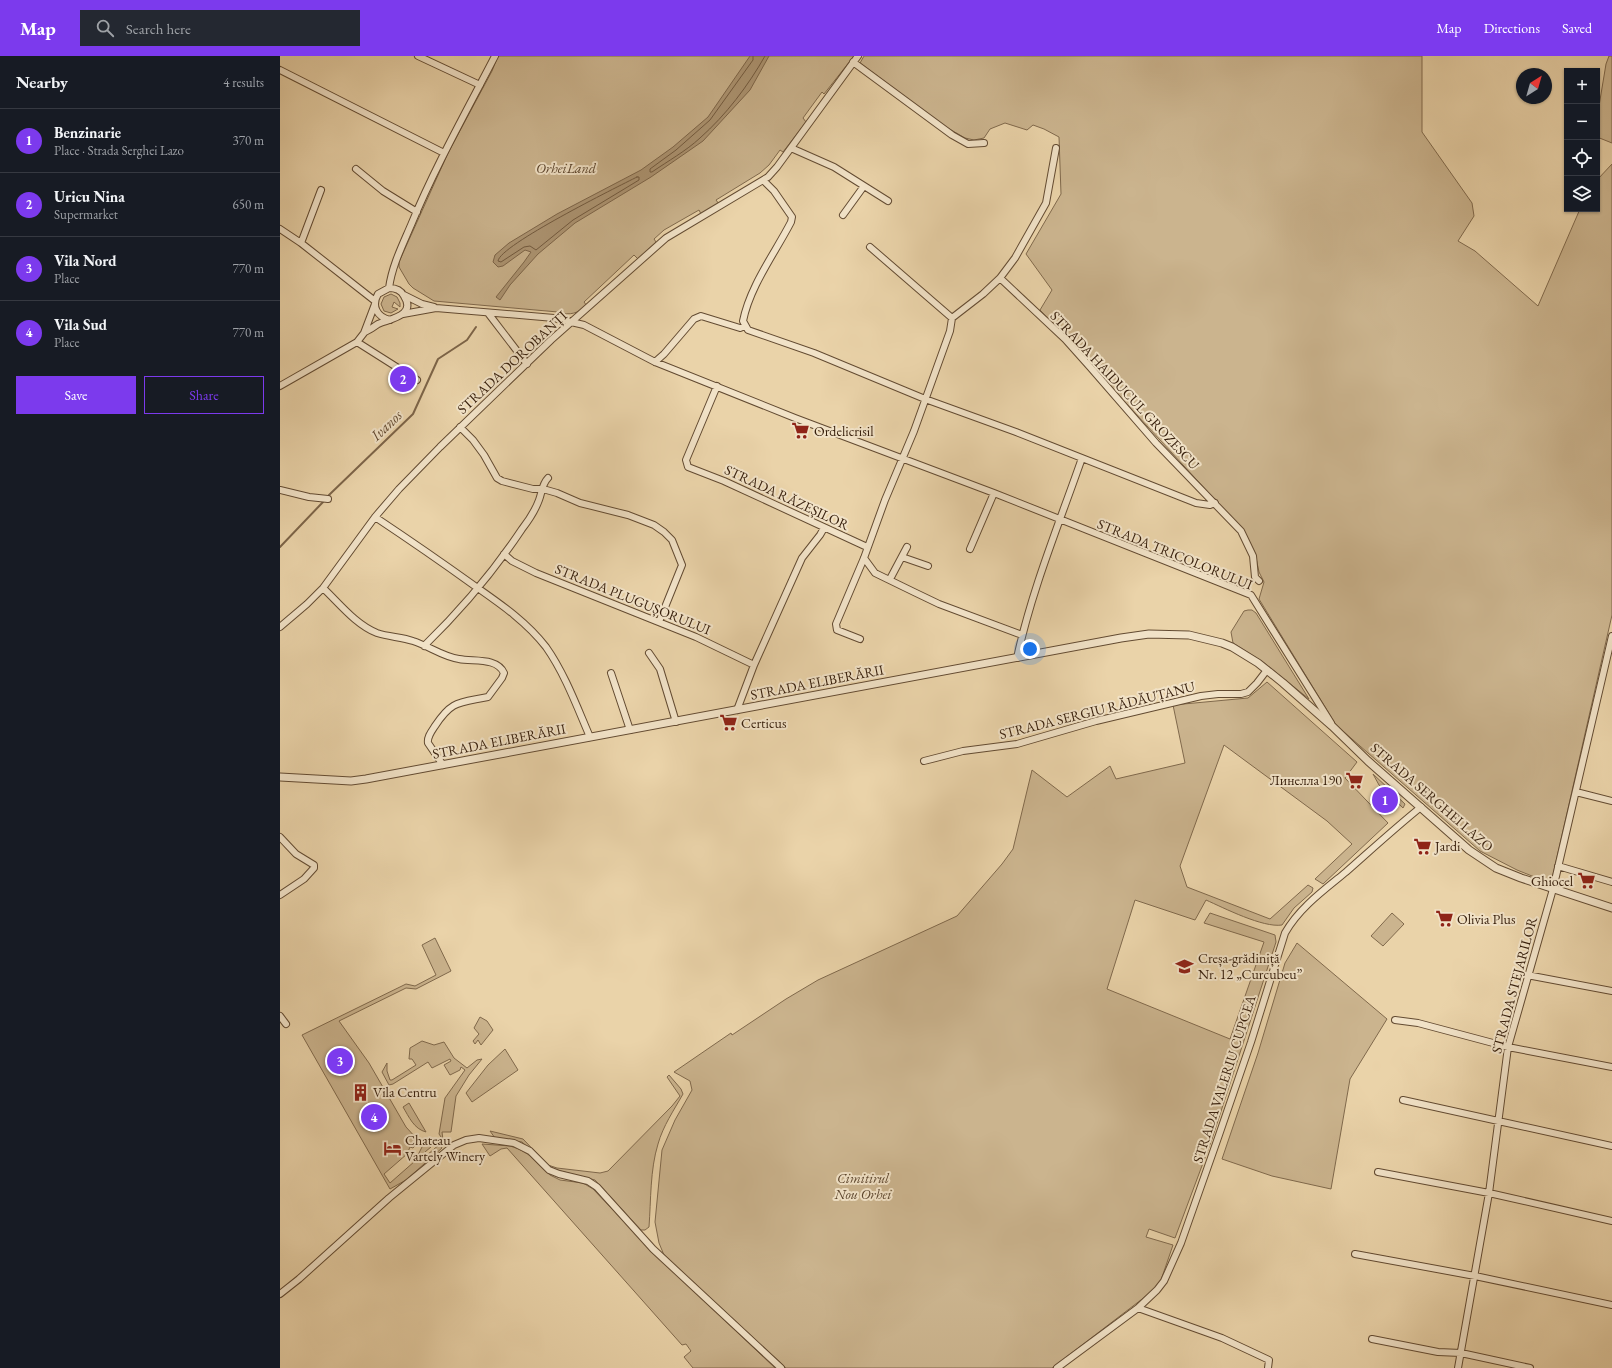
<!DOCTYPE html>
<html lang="en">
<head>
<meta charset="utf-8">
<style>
  :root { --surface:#171b24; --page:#242831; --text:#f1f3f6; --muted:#9ea1a6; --line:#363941; --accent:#7c3aed }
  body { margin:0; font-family:"EB Garamond",serif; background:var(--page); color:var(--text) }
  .controls { position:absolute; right:12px; top:12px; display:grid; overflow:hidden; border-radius:0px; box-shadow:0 1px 3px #0004 }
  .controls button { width:36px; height:36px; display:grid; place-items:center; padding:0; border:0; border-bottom:1px solid var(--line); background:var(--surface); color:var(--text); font:20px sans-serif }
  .compass { position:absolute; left:1236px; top:12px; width:36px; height:36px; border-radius:50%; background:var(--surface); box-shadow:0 1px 3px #0004; rotate:37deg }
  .you { position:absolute; left:750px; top:593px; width:14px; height:14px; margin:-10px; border:3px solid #fff; border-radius:50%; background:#1a73e8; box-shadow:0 0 0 6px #1a73e833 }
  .badge { display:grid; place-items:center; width:26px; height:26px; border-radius:50%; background:var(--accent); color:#fff; font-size:13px; font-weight:700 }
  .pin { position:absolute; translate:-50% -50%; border:2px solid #fff; box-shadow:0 1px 4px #0006 }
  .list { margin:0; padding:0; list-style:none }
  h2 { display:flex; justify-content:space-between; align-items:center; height:52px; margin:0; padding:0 16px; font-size:17px }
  h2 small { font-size:13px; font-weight:400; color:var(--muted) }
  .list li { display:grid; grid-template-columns:26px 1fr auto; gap:12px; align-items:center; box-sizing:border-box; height:64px; padding:0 16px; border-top:1px solid var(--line) }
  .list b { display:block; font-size:15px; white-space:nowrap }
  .list p { margin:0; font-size:13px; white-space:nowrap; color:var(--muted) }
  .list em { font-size:13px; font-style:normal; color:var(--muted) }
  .actions { display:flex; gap:8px; padding:12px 16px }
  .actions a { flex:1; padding:9px 0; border:1px solid var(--accent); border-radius:0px; text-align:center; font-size:14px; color:var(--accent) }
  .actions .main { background:var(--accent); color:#fff }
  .icon { flex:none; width:22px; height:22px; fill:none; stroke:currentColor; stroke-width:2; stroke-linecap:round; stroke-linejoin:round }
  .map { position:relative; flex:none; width:1332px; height:1312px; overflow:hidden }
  header { display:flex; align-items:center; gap:24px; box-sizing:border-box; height:56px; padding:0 20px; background:var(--accent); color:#fff }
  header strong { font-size:19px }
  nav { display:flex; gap:22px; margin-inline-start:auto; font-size:14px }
  .search { width:280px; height:36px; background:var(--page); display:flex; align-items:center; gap:10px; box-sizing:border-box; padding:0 14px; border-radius:0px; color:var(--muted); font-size:15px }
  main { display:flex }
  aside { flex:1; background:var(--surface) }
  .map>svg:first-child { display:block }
  .green { fill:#cbb48e; stroke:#80694c }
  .water { fill:#ad9573; stroke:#7d6549 }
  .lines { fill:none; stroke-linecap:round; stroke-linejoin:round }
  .shore { stroke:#725a3f; stroke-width:1 }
  .stream { stroke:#7d6549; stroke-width:2 }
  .minor-casing { stroke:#634b32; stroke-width:8 }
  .tertiary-casing { stroke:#634b32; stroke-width:9 }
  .minor { stroke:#f1e2c7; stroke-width:6 }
  .tertiary { stroke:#f1e2c7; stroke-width:7 }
  .labels { text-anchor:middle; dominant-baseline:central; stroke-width:4; stroke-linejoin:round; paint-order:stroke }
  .park-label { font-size:14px; font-style:italic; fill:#5b442c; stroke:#f1e2c7 }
  .street-label { font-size:14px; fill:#361e0b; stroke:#f1e2c7 }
  .poi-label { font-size:14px; fill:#361e0b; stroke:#f1e2c7; text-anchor:start }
  .water-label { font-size:15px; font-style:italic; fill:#60482f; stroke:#f1e2c7 }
</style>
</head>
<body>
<header>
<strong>Map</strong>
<div class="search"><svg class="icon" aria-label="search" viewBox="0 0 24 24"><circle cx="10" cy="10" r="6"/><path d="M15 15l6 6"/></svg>Search here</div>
<nav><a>Map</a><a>Directions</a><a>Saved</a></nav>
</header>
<main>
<aside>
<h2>Nearby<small>4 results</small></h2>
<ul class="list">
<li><span class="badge">1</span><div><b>Benzinarie</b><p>Place · Strada Serghei Lazo</p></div><em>370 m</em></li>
<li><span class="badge">2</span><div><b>Uricu Nina</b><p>Supermarket</p></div><em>650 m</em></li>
<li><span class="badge">3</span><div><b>Vila Nord</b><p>Place</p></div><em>770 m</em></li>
<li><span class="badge">4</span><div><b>Vila Sud</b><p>Place</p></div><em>770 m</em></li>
</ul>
<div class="actions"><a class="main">Save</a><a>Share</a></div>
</aside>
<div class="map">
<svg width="1332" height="1312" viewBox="0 0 1332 1312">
  <rect width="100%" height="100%" fill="#ead3a9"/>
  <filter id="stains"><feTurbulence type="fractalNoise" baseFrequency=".005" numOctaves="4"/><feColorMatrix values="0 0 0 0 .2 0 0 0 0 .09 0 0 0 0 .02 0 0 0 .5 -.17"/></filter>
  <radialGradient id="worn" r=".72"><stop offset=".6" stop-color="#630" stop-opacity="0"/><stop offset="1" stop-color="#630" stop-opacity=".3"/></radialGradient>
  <path class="green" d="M218,0H574L544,38L542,36L523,62L526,66L503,96L500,94L489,109L480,117L436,144L439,148L421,158L419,154L384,174L374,183L376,186L358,203L354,199L304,246L307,250C297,257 291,260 278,256L154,245L133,232L129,228L119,211V206L168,97L212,15Z
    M584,0H1142V76L1192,147L1194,160L1178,185L1195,195L1258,250L1300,153H1317V124L1332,108V559L1272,823L1267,826L1237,814L1200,795L1056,669L979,543L984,526L979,516L975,497L963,474L760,254L772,234L746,198L781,138L779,81L764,73L753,69L747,74L725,67L710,73L704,82L694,84L685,82L666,71L580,7Z
    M1329,0H1332V87L1317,81V62L1326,8Z
    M111,238L117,241L120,247V251L114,246L112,251L118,253L111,257L104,255L101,248L104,241Z
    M968,554H972L976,557L1029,643L983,606L953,587L951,576L964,555Z
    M987,626L1077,706L1065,722L1108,767L1043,828L1035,823L1072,788L1047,765L944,689L900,810L907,831L990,863L1028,829L1033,832L1032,836L1014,852L1002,869C983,872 944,852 926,844L915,864L855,844L827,933L950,983L984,886L924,867L930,857L995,879L996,886L932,1083L895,1182L869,1173L866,1181L893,1189L880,1227L870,1237L772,1312H506L384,1199L379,1187L375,1166L382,1094L395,1064L412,1034L410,1025L394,1016L451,977L452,979L506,943L538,924L677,860L722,808L733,793L752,714L787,741L830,710L836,723L905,707L893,649L968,642Z
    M1093,718L1125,748L1123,752L1099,729Z
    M1112,857L1124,868L1103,890L1091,880Z
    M155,882L171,915L136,933L126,932L59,965L89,1007L126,1071L137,1083L136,1089L133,1092L130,1091L127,1098L104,1118L110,1127L135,1105L144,1087L151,1091L145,1096L147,1099L160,1088L162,1092L126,1124L110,1133L22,979L126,928L135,930L156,919L142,889Z
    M1017,887L1107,963L1070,1023L1051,1133L992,1120L942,1103L978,997L1005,907Z
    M200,961L207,965L213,974L201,989L198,984L195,988L193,985L199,978L194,972Z
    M142,985L154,989L164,986L174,1002L187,1012L197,1004L202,1003L189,1019L176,1040L171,1076H162L163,1084L159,1078L165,1042L185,1014L181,1011L180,1014L170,1019L164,1009L171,1005L170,1003L152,1012L148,1006L113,1028L109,1029L102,1016L107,1007V1015L110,1024H112L136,1009L132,1003H129L130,992Z
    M225,993L238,1014L192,1046L186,1037L208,1009Z
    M389,1019L401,1033L403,1038C394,1054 383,1070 378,1088C370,1114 371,1144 369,1171L365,1174H361L315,1124L273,1113L268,1110L242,1086L215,1082L210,1075L243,1083L268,1109L277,1112L320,1117L328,1115L392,1050L400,1040L387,1021Z
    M129,1047L146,1076C134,1073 129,1061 123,1051Z
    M202,1088L230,1090L239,1093L249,1099L270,1119L280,1124L303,1127L313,1133L375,1198L495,1312H413L404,1301L411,1295L406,1288L402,1289L227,1092L221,1093L210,1100Z"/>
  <path class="water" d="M470,0H489L470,34L423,85L371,121L295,167L258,198L230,229L220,244L216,241L244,206L251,196L245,194L223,210L218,211L213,206L215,199L229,187L277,158L361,114L393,91L428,61Z"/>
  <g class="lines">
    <path class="shore" d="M473,0V4L430,64L396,94L370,113V116H372C388,105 406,95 420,82C446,59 468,30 485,0
      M357,121H359V124L293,164L256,194L250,190L244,191L221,206L218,205C220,189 337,131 357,121Z"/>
    <path class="stream" d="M49,439L133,358L158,303L187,284L196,271
      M0,491L43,446"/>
    <defs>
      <path id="minor" d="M138,0L200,29
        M573,6L672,79L688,88L704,87
        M0,14L164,97
        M511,92L554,111L608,145
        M76,113L103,135L137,156
        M484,125L494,135L512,161L511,166C495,197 470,230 463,265L468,274L534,297L645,343L736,376L916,447L930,449L935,447
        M563,159L584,130
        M0,173L21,187L95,245
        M21,187L41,134
        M590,191L672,262
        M720,222L785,283L810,311L876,387L961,475L973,500L975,521L979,525
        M109,232C112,210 122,190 131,169C155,111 186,56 215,0
        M124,239L142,248L154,251
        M208,257L247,308
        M123,258L156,252L274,262L304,269L375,306L515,362L714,437L971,539L1051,667
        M85,276C89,274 94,271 98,268C109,263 137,260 124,240C121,234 115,232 109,232L98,238C91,250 97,261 110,264
        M77,286L137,324
        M375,306L384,298L414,263L421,260L460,272L465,270
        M0,330L77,286L84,277L95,248
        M437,330L406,404L408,411L444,425L587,491
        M180,371L193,384L204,399L217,422L222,425L253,433H263L277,437L300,447L348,459L374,469L384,476L392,484L402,509L379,566
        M0,434L29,441L48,443
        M95,461C128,483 160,505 192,528C219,547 246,565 266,591C285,618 297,651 310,681
        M690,493L714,437
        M224,498L232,505L256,517L416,581L474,609
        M622,501L648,510
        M584,502L595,517L634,536L659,548L742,579
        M610,523L627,491
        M43,532C59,547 76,569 97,577C109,581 122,581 133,585C149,590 163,601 179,603C193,606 217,601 224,617L222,622L208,641C179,647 172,644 155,670C151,676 147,681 148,687L163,709
        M0,571L27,548L43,532L95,461L119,433L160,391L271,284L386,182L488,121L497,111L578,0
        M580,583L557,574L556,568L584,502L605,444L634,375L670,275L672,262L703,238L720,222L735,202L766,147L776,92
        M144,590C180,555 214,515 242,473C249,464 255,455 259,444C262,436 262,428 268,422
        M369,597L380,613L396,666
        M737,602C752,533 779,468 802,402
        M331,617L350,674
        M457,654L474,609L522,502L540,479L544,472
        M644,705L683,695L737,688L816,665L921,640L938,638H961L968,636L977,627L987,614
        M1296,736L1332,745
        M0,781L16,798L34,809V812L24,823L0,839
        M1278,810L1332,826
        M1247,919L1332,935
        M0,960L6,968
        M1115,964L1138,967L1228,991L1332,1011
        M1123,1044L1332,1090
        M1098,1116L1209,1137L1332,1165
        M1075,1198L1195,1220L1332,1249
        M0,1238L19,1223L109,1142L174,1089L186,1084L199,1082L234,1087L250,1095L269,1114L279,1118L308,1125L317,1131L373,1193L501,1312
        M858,1252L942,1282L989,1304L988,1312
        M1092,1283L1158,1296L1181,1297L1250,1312
        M777,1312L858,1252L877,1234L884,1225L901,1187L939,1079L971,986L1005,877C1019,852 1044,834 1066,816C1091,794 1115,772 1141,751
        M1178,1312L1209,1137L1228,991L1273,833L1332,580"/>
      <path id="tertiary" d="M0,721L71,725L86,723L841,582L869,578L909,579L942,587L952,591L978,607L1003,627L1052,670L1088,705L1189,794L1216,812L1241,822L1332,852"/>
    </defs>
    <use href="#minor" class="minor-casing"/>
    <use href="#tertiary" class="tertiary-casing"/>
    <use href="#minor" class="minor"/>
    <use href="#tertiary" class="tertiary"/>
  </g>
  <defs>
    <symbol id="supermarket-bare" viewBox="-9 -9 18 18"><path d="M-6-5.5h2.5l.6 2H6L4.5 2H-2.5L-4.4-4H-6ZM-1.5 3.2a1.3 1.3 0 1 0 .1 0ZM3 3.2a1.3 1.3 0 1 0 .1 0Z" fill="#8f2418" stroke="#f1e2c7" stroke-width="2.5" paint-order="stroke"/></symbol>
    <symbol id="school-bare" viewBox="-9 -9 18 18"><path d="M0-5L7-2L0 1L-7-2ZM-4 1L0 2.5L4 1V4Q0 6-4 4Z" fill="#8f2418" stroke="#f1e2c7" stroke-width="2.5" paint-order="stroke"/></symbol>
    <symbol id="building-bare" viewBox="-9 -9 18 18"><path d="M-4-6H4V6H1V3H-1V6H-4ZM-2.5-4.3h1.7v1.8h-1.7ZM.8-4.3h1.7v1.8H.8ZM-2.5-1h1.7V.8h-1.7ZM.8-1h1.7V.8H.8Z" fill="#8f2418" stroke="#f1e2c7" stroke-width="2.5" paint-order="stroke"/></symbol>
    <symbol id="hotel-bare" viewBox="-9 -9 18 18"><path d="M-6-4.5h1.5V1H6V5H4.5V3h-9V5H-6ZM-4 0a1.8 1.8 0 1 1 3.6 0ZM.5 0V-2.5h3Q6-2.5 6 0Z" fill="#8f2418" stroke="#f1e2c7" stroke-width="2.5" paint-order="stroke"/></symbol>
  </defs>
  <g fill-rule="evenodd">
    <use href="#supermarket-bare" x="508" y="362" width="25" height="25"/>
    <use href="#supermarket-bare" x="436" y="654" width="25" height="25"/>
    <use href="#supermarket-bare" x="1062" y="712" width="25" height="25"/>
    <use href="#supermarket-bare" x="1130" y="778" width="25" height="25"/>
    <use href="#supermarket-bare" x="1294" y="812" width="25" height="25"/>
    <use href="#supermarket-bare" x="1152" y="850" width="25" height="25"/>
    <use href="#school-bare" x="892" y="898" width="25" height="25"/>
    <use href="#building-bare" x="68" y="1024" width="25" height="25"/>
    <use href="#hotel-bare" x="100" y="1080" width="25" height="25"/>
  </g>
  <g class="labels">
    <g class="park-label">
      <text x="286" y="112">OrheiLand</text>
      <text x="583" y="1122">Cimitirul<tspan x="583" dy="16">Nou Orhei</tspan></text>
    </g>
    <g class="street-label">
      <text transform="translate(232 306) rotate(-43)">STRADA DOROBANȚI</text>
      <text transform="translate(845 334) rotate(47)">STRADA HAIDUCUL GROZESCU</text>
      <text transform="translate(507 441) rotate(25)">STRADA RĂZEȘILOR</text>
      <text transform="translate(895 498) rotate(22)">STRADA TRICOLORULUI</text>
      <text transform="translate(353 543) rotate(22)">STRADA PLUGUȘORULUI</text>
      <text transform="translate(537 626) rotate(-11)">STRADA ELIBERĂRII</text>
      <text transform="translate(817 654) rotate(-14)">STRADA SERGIU RĂDĂUȚANU</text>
      <text transform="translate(219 685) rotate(-11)">STRADA ELIBERĂRII</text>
      <text transform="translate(1152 741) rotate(41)">STRADA SERGHEI LAZO</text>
      <text transform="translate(1234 929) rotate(-75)">STRADA STEJARILOR</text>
      <text transform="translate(944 1023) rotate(-72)">STRADA VALERIU CUPCEA</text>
    </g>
    <g class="poi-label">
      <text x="534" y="375">Ordelicrisil</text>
      <text x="461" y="667">Certicus</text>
      <text x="1062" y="724" text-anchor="end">Линелла 190</text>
      <text x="1155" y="790">Jardi</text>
      <text x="1293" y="825" text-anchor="end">Ghiocel</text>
      <text x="1177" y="863">Olivia Plus</text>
      <text x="918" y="902">Creșa-grădiniță<tspan x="918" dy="16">Nr. 12 „Curcubeu”</tspan></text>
      <text x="93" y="1036">Vila Centru</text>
      <text x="125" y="1084">Chateau<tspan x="125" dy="16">Vartely Winery</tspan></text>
    </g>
    <g class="water-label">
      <text transform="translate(106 369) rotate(-44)">Ivanos</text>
    </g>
  </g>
  <rect width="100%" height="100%" filter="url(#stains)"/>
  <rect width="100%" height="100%" fill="url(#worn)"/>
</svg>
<div class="controls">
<button>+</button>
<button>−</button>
<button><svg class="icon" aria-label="locate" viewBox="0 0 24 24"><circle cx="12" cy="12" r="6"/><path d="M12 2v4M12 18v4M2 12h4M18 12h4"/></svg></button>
<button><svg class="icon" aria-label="layers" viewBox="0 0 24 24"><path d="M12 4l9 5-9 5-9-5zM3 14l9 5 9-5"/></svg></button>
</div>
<svg class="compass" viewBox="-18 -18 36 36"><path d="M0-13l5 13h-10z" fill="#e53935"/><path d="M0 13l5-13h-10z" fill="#9ea1a6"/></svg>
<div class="you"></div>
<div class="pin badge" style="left:1105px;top:744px">1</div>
<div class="pin badge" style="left:123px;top:323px">2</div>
<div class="pin badge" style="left:60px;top:1005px">3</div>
<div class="pin badge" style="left:94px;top:1061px">4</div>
</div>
</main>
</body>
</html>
